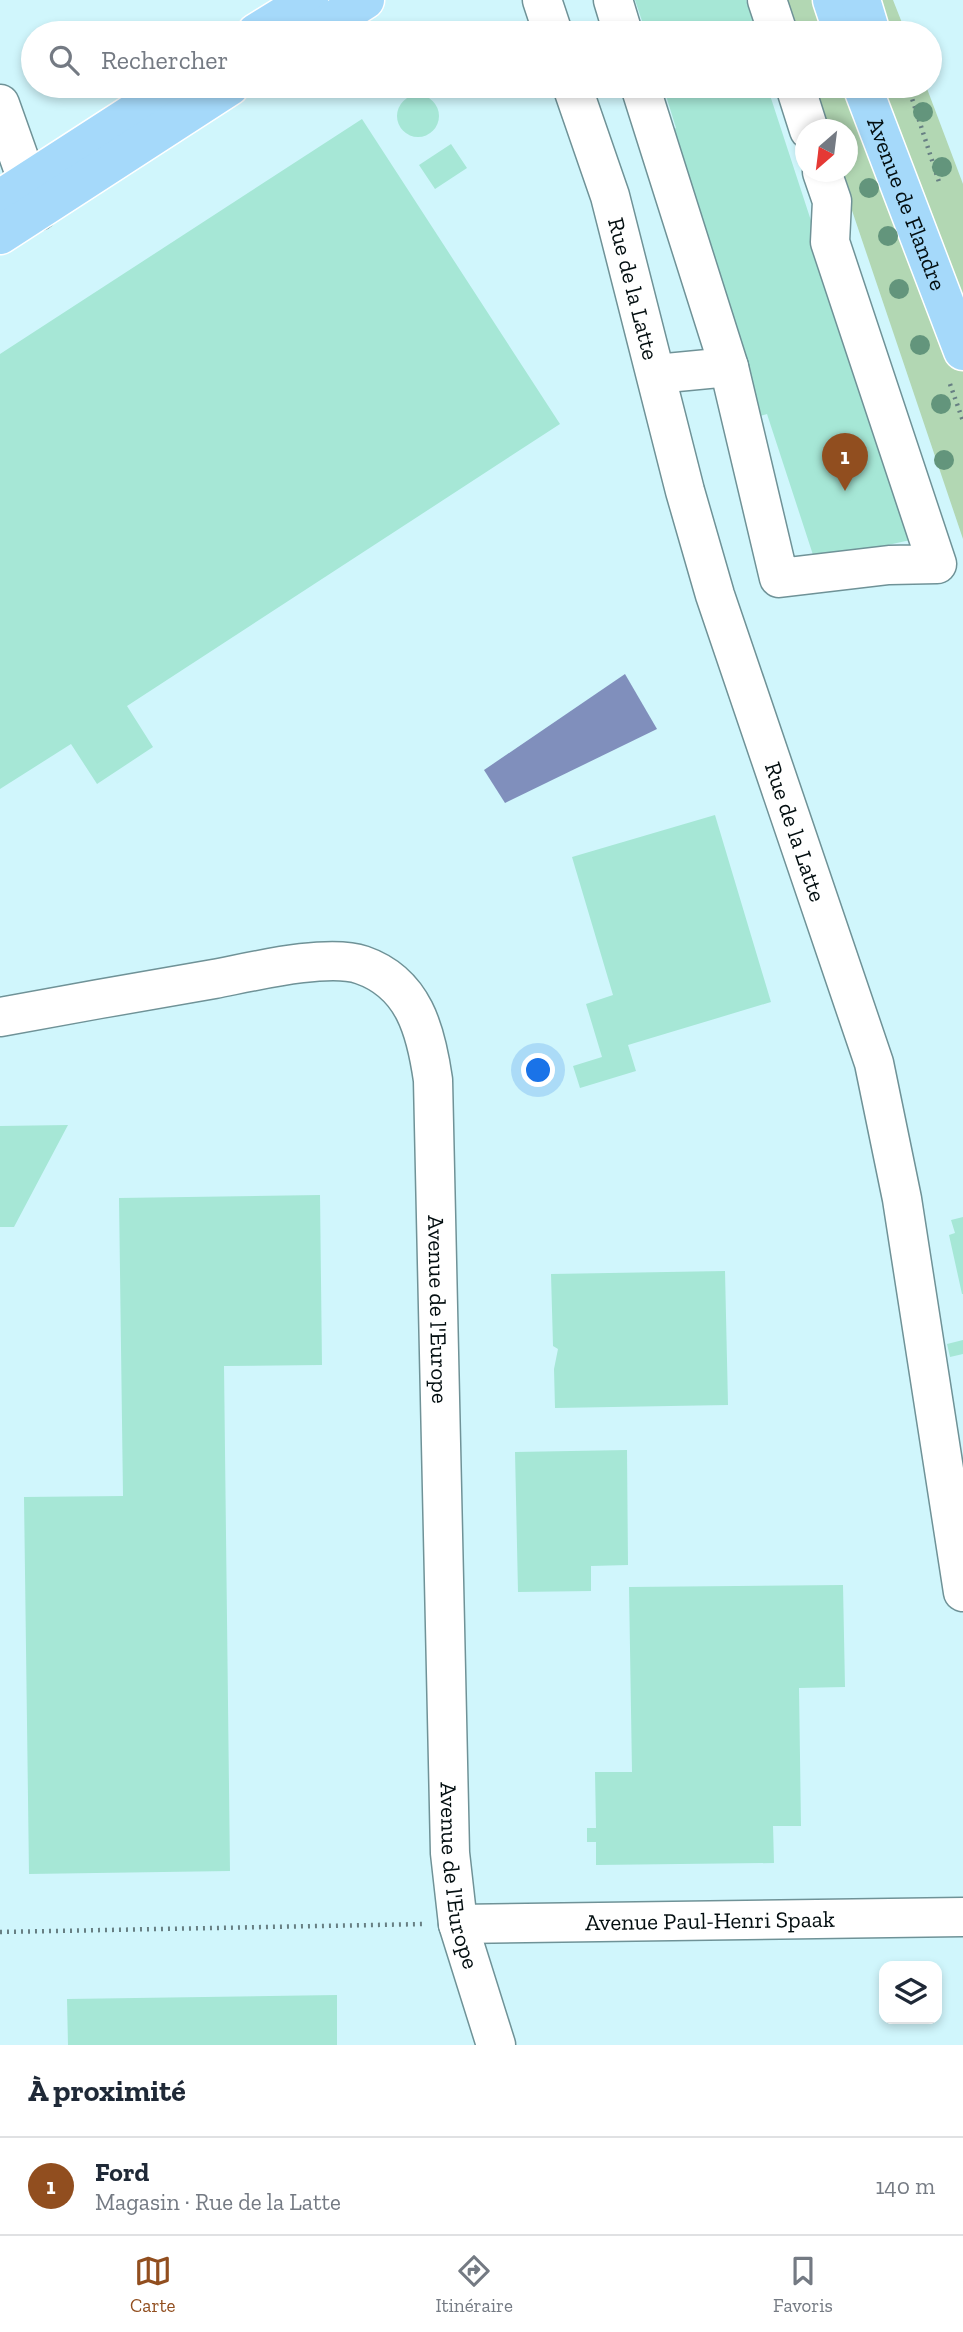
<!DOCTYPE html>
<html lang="fr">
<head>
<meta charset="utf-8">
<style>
  :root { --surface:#fff; --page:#f2f2f3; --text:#1f2937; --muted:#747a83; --line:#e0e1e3; --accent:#914e1f }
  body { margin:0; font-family:"Zilla Slab",serif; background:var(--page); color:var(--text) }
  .controls { position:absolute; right:21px; bottom:21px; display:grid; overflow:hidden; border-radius:14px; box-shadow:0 4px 10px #0003 }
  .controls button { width:63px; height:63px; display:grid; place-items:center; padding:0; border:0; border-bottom:2px solid var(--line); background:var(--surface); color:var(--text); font:35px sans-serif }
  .compass { position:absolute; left:795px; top:119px; width:63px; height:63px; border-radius:50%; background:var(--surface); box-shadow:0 4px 10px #0003; rotate:208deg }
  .you { position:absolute; left:539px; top:1071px; width:24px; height:24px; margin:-18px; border:5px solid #fff; border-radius:50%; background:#1a73e8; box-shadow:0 0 0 10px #1a73e833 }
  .badge { display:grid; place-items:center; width:46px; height:46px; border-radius:50%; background:var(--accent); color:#fff; font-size:23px; font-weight:700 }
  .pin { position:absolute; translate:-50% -58px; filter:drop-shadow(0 2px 4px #0008) }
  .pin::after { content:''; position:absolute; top:37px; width:24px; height:21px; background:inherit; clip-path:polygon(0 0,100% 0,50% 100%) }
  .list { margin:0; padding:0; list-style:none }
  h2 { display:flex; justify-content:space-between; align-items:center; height:91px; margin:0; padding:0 28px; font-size:30px }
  h2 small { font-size:23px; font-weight:400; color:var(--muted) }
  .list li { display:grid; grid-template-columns:46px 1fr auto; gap:21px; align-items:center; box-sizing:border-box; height:98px; padding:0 28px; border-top:2px solid var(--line) }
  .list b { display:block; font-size:26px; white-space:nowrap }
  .list p { margin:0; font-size:23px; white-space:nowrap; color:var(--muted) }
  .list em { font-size:23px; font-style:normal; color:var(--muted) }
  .icon { flex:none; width:38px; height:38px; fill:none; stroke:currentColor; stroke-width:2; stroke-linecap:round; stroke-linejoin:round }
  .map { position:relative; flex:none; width:963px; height:2045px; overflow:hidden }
  .search { position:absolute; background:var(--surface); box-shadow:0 4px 10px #0003; left:21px; right:21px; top:21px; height:77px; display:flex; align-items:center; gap:18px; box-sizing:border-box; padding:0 24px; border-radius:38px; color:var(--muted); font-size:26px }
  .sheet { height:189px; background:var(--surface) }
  nav { display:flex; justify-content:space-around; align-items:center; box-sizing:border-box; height:98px; border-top:2px solid var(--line); background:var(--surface); font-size:19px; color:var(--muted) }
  nav a { display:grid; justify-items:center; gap:4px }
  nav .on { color:var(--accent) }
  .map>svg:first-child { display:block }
  .green { fill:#b2d7b3 }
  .water { fill:#808fbc }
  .building { fill:#a6e7d6 }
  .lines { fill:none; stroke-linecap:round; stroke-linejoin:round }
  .minor-casing { stroke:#6f9297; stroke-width:41 }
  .major-casing { stroke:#fff; stroke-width:41 }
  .path { stroke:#677f83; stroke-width:4.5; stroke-dasharray:2 5; stroke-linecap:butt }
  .minor { stroke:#fff; stroke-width:38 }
  .major { stroke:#a5d9fa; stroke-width:38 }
  .tree { fill:#63957c }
  .labels { text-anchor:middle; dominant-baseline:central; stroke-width:5; stroke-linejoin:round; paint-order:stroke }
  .street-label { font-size:23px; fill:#030e10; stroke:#d0f6fc }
</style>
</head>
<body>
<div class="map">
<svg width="963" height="2045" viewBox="0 0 963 2045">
  <rect width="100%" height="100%" fill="#d0f6fc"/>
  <path class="green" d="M788,0H893L906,33H789L785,21Z
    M808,86H926L963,184V539L839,172H848V130L824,129Z"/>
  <path class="water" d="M625,674L657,729L505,803L484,770Z"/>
  <path class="building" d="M635,0H746L757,33H646Z
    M663,86H767L915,539L815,561L767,414L760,416L733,331L669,131L676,128Z
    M397 116a21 21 0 1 1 42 0a21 21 0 1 1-42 0Z
    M362,119L560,424L127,706L153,747L97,784L71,744L0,789V354Z
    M451,144L467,168L435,189L419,165Z
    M715,815L771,1002L628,1045L636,1071L580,1088L573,1066L602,1057L586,1004L613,995L572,857Z
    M68,1125L14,1227H0V1126Z
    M320,1195L322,1365L224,1366L230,1871L29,1874L24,1497L123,1496L119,1198Z
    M963,1217V1294H962L949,1235L955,1233L951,1220Z
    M725,1271L728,1405L555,1408L554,1369L558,1349L553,1346L551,1274Z
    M963,1340V1354L950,1357L947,1344Z
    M627,1450L628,1565L591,1566V1591L518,1592L515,1452Z
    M843,1585L845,1687L799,1688L801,1826H773L774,1863L596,1865V1842H587V1828H596L595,1772H632L629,1587Z
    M337,1995V2045H68L67,1999Z"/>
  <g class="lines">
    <defs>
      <g id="minor">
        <path d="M542,0L553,33"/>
        <path d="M613,0L623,33"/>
        <path d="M767,0L778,33"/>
        <path id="s1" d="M572,86L610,196L685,491L715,595L874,1063L902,1199L963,1592"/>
        <path d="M640,86L729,367L779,578L889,565L937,564L830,242L832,201L822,172"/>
        <path d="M795,86L809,130"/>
        <path d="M0,104L38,211"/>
        <path d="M656,374L729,367"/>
        <path id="s2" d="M0,1017C71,1004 143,991 214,979C251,972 328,953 362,965C414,983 426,1031 433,1080L450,1853L458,1924L496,2045"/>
        <path id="s3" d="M458,1924L963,1917"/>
      </g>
      <g id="major">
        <path d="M832,0L843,33"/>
        <path d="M861,0L871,33"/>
        <path d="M256,33L309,0"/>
        <path d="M313,33L365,0"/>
        <path id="s4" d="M862,86L963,351"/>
        <path d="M0,199L175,86"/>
        <path d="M0,235L230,86"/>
      </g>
    </defs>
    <use href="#minor" class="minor-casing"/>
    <use href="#major" class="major-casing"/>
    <path class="path" d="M908,86L939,182
      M950,384L963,421
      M0,1932L426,1924"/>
    <use href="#minor" class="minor"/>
    <use href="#major" class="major"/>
  </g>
  <g class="tree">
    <circle cx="923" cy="112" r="10"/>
    <circle cx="942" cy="167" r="10"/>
    <circle cx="869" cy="188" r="10"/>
    <circle cx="888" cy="236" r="10"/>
    <circle cx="899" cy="289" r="10"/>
    <circle cx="920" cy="345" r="10"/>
    <circle cx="941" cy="404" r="10"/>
    <circle cx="944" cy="460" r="10"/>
  </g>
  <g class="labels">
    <g class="street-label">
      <text stroke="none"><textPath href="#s4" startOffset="126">Avenue de Flandre</textPath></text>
      <text stroke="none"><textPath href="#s1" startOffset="212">Rue de la Latte</textPath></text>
      <text stroke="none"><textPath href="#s1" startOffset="779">Rue de la Latte</textPath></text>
      <text stroke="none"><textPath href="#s2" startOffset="740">Avenue de l'Europe</textPath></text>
      <text stroke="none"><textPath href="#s2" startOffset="1307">Avenue de l'Europe</textPath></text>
      <text stroke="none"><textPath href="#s3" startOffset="252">Avenue Paul-Henri Spaak</textPath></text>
    </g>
  </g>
</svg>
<div class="controls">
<button><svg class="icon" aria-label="layers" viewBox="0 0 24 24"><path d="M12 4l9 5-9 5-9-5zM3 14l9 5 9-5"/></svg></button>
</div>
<svg class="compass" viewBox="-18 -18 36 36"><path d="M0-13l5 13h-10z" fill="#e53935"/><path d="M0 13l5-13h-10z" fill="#747a83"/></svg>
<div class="you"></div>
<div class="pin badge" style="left:845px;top:491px">1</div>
<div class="search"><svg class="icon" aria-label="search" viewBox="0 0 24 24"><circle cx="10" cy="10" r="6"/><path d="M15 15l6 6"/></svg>Rechercher</div>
</div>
<section class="sheet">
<h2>À proximité<small></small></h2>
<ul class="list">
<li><span class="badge">1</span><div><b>Ford</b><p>Magasin · Rue de la Latte</p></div><em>140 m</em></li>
</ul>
</section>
<nav>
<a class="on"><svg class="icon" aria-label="map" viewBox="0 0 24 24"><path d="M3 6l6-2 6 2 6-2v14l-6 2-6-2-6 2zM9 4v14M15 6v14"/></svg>Carte</a>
<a><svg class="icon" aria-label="directions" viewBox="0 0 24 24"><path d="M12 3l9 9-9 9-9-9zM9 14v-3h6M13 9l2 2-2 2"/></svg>Itinéraire</a>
<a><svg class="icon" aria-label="saved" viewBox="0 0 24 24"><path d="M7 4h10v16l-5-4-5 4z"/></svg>Favoris</a>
</nav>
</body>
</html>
